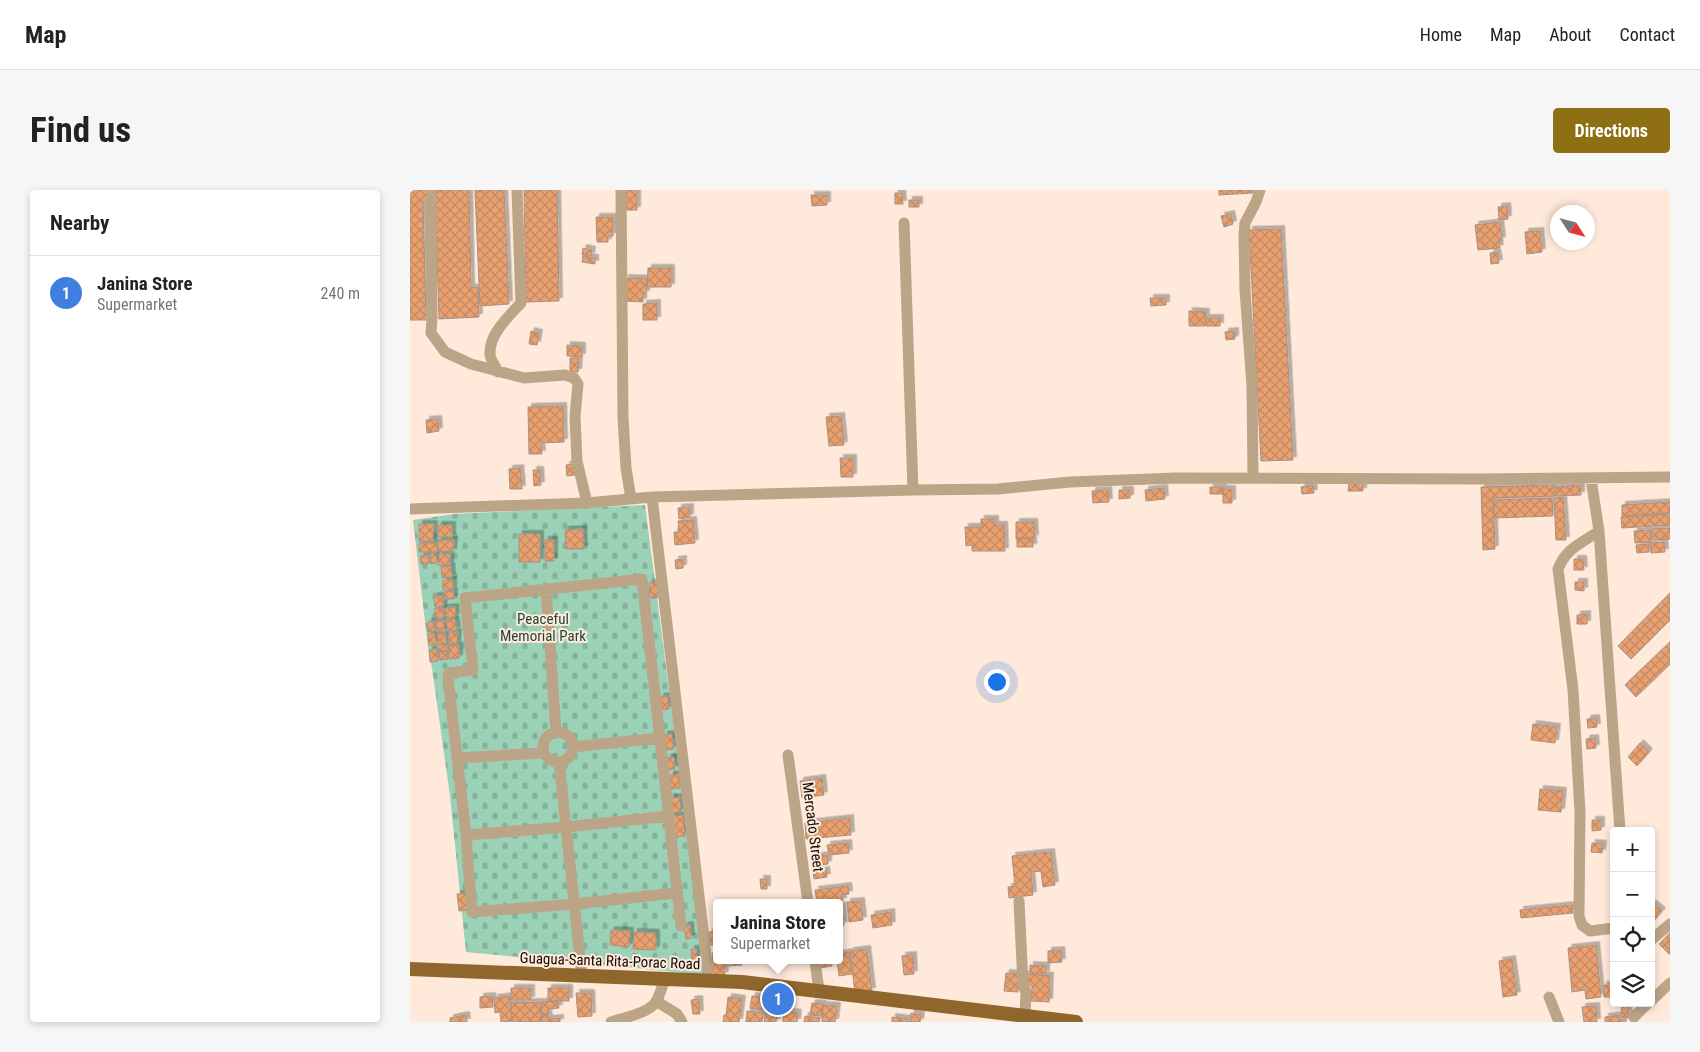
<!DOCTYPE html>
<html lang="en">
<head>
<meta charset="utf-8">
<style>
  :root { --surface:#fff; --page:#f6f6f6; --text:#222; --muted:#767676; --line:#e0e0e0; --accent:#8e6f13 }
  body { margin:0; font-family:"Roboto Condensed",sans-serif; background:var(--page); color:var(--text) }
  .controls { position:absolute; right:15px; bottom:15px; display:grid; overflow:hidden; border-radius:5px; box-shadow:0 2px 8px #0003 }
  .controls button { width:45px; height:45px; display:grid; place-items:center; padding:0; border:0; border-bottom:1px solid var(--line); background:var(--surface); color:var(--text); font:25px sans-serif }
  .compass { position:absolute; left:1140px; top:15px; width:45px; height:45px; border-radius:50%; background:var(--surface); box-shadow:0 2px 8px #0003; rotate:126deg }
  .you { position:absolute; left:586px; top:491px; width:18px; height:18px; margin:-12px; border:4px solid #fff; border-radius:50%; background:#1a73e8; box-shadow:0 0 0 8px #1a73e833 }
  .badge { display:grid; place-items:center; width:32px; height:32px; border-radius:50%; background:var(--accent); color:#fff; font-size:16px; font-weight:700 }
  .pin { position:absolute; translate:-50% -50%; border:2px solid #fff; box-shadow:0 1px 5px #0006 }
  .popup { position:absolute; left:303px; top:709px; width:130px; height:65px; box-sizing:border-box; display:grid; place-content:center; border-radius:5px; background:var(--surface); filter:drop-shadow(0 1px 4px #0005); font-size:16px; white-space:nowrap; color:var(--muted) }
  .popup b { font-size:19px; color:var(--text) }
  .popup::after { content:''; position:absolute; left:50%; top:100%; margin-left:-10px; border:10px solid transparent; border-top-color:var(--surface) }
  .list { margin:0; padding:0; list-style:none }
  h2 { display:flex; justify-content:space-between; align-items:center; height:65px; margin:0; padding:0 20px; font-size:21px }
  h2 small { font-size:16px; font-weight:400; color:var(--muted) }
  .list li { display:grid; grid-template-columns:32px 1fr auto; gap:15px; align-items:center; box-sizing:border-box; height:75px; padding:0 20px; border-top:1px solid var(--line) }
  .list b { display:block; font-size:19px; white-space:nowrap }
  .list p { margin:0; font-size:16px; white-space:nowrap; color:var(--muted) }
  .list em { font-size:16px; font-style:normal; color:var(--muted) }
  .icon { flex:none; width:28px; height:28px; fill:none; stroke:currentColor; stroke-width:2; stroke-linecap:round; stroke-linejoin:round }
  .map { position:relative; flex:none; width:1260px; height:832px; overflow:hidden; border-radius:5px }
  header { display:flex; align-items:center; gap:30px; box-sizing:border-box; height:70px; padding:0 25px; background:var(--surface); border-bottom:1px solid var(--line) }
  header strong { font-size:24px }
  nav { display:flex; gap:28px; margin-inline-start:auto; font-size:18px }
  .intro { display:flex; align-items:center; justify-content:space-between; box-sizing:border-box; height:120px; padding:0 30px }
  h1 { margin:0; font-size:35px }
  .button { padding:12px 22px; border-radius:5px; background:var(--accent); color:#fff; font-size:18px; font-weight:700 }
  main { display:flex; gap:30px; padding:0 30px }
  aside { flex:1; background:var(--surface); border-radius:5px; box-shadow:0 2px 8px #0003 }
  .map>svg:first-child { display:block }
  .cemetery { fill:url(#cemetery-stones) }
  .building { fill:url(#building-cross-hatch); stroke:#a69286; filter:url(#shadow) }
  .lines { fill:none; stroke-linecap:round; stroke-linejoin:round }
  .minor { stroke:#bca487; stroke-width:11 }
  .major { stroke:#8f662c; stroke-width:14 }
  .labels { text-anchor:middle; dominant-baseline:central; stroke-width:4; stroke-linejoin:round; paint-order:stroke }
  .park-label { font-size:15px; fill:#1f4735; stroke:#fee9db }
  .street-label { font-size:15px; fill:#110a06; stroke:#fee9db }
</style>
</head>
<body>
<header>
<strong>Map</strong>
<nav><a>Home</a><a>Map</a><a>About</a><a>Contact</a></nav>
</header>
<div class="intro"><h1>Find us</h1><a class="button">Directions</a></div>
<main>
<aside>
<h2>Nearby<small></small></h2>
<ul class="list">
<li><span class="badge" style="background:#3f7fe0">1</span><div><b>Janina Store</b><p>Supermarket</p></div><em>240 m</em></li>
</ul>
</aside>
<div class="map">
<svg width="1260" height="832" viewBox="0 0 1260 832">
  <defs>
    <pattern id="cemetery-stones" width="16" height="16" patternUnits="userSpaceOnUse" patternTransform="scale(1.25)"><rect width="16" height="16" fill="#9bd1b6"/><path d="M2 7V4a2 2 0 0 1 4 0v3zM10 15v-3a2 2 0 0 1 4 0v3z" fill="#84b29b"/></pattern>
    <pattern id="building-cross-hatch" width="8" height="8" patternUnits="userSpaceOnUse" patternTransform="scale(1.25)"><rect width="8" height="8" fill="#e8a06f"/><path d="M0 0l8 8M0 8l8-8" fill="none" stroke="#c6885f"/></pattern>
    <filter id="shadow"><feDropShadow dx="3.5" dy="-3.5" stdDeviation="0" flood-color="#0004"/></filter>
  </defs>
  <rect width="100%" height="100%" fill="#fee9db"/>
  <path class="cemetery" d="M235,315L296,785L56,762L40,606L22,478L18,457L3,330L44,324Z"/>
  <path class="building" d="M0,0H18V11H13L16,130H0Z
    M25,0H59L61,98L68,97L69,127L29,129Z
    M65,0H94L99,114L70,116Z
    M114,0H147L149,111L116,112Z
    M214,0H227V20H214Z
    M809,0H843V3L809,5Z
    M485,3H492L493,14H485Z
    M401,5H417V15L402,16Z
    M499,10H509V17H499Z
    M1097,16L1098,29L1089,30L1088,17Z
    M821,24L823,34L814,37L811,26Z
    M186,27H203V46H198V52H187Z
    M1090,32L1092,50L1089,51L1090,58L1068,60L1065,35Z
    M871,39L883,270L851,271L839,40Z
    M1130,41L1132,62L1117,64L1115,42Z
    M173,58L182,60L181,66L172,65Z
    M1087,62L1089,73L1081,74L1080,63Z
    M173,66L185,68V74L172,72Z
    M238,78H261V97H237Z
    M215,88L237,89L236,104H233V112L214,111Z
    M740,108H756V115L741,116Z
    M247,113V130H233V114Z
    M779,121L796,122L795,136H779Z
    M796,128H810V136H796Z
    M121,141L129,143L127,155L119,154Z
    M825,141V149L816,150L815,142Z
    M157,155L172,156V167L157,166Z
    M160,168H169L168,182H160Z
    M153,216L154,252L131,253L132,264H119L118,217Z
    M431,226L434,255L419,256L416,227Z
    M28,229L29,241L17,243L16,230Z
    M430,268H443V287H431Z
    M164,274L165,285L157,286L156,275Z
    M110,278L112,299H100L99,279Z
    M123,280H130L131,295L124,296Z
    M939,293H953V301H938Z
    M903,295L904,303L892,304L891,297Z
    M1145,295V306L1083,308L1085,359L1073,360L1071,297Z
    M1171,295V305L1146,306V297Z
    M800,297H813V304H800Z
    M754,298L755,309L736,311L735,300Z
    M813,299H822V313H813Z
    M698,300L699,312L683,313L682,301Z
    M709,300H720V308L709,309Z
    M1153,307L1156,350H1146L1144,308Z
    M1142,308L1143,326L1084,328V310Z
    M1260,312V323L1212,326V315Z
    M280,317V327L269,329L268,318Z
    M1260,324V335L1212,338L1211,327Z
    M571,329H585V335H594L595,361H562V355L556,356L555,337H571Z
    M283,330L285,353L265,355L264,342H269L268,331Z
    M606,332H624L625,348L606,349Z
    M9,334H24L23,352L9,351Z
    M28,335H42V347H28Z
    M1260,338V349L1242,350L1241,339Z
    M173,339L174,359H156L155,340Z
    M1240,340L1241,352L1225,353L1224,341Z
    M109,344H130V372H109Z
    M623,348V357H607V349Z
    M28,350H44L43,362L28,361Z
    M135,350H144V371H135Z
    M1254,352L1255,362L1241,363L1240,353Z
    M9,353H27V362H9Z
    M1239,354V362L1227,363L1226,355Z
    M26,363L27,373L21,374L20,364Z
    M18,364L20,373L11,374L10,366Z
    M29,364H40V375H28Z
    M273,369V378L266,379L265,370Z
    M1164,369H1173L1174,380H1164Z
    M31,376H41L42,387L32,388Z
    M33,390H43V400H33Z
    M248,392L250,407L240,408L239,393Z
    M1165,392H1174V401L1165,400Z
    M44,401V409H34V402Z
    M1260,403V430L1221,469L1208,456Z
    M24,406H33L34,416L25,417Z
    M45,417L46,427L36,428L35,418Z
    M25,418H34L33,428H25Z
    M1177,424V434H1167V425Z
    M45,429L47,440L37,441L36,430Z
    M34,430L35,442L27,443L26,431Z
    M24,431L25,441L18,442V432Z
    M39,442H48L47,454H39Z
    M25,443L26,455H19L18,444Z
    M27,444H36V454H28Z
    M1260,452V474L1226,507L1215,495Z
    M38,454V460L28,461L27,455Z
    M49,455V468L39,469V456Z
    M27,459L28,471L20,472L19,460Z
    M37,461L38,469L30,470L29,462Z
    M258,506L259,519L251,520L250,507Z
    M1186,528L1187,537L1178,538L1177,529Z
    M1123,534L1147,537L1145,553L1121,550Z
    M262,544L264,559L256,560L254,545Z
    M1185,548L1186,558L1177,559L1176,549Z
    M1230,553L1239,562L1227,576L1218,567Z
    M264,567L265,579L258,580L257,568Z
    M269,584L270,598L261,599L260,585Z
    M412,588L414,605L392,608L390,591Z
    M1130,599L1153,601L1151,622L1128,620Z
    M270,607L271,622L262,623L261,608Z
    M273,625L275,646L265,647L263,626Z
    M440,628L441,645L396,649L395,633Z
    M1182,630H1191V640L1182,641Z
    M438,653L439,663L419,665L417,655Z
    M1182,653L1193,654L1192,663L1181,662Z
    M641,662L645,695L633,697L631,681L621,682L623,705L599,708L598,697L605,696L602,666Z
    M418,665V674L403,676L402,667Z
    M416,680L417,687L404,689L403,682Z
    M350,689H357V699H351Z
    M438,696L439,704L432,705L433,711L407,713L405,700Z
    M58,703L60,720L49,721L47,704Z
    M451,711L453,730L439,732L437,712Z
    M1242,713L1252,721L1241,734V714Z
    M432,715L434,735L429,736V716Z
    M1162,715L1163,723L1111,728L1110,720Z
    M481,722L482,735L463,738L461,725Z
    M280,735L281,748L276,749L274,736Z
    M201,740L220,741L219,757L200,755Z
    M307,741V755H300L299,742Z
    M224,742L246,743V760L223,759Z
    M1260,743V765L1249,754Z
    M1186,755L1191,807L1176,809L1175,800L1162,802L1158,758Z
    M281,759H286L287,773H282Z
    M457,759L462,801L445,803L440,761Z
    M651,760L652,772L638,773V761Z
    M439,762L442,784L429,786L427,770H429V764Z
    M302,763H307V770H314L315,785L304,786Z
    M503,765L504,784L494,785L492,766Z
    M1102,769L1107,805L1093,807L1089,771Z
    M316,770H332V775L317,776Z
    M409,770H421L422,776L410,778Z
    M620,775L636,776V784H620Z
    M596,783L609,784L608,802L594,801Z
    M614,784L640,786L639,812L621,811L622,796L614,795Z
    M1193,795H1204V807H1194Z
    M101,798H121V810H101Z
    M138,798H159V811H138Z
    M166,803H181L182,826L168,827Z
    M82,806L83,817L70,818V807Z
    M100,806L102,831L91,832L90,822L85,823L84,808Z
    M342,806L361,808L360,821L340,818Z
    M318,807L332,809L329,832H313L314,825H316Z
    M289,809L290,824H283L281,810Z
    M148,811L149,818L138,819L139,824L132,825L131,812Z
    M130,812L131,832H102L101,813Z
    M402,813L413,814L411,826L400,825Z
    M1218,813L1219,827L1212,828L1211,814Z
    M413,815L427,816L425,832H412Z
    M1186,816L1187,832H1174L1172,817Z
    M337,821L353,823L352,832H336Z
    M374,821L388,823L387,832H373Z
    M356,822L367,824L366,832H354Z
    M501,823L511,825L510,832H500Z
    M56,825L57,832H40V828Z
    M138,825L139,829L150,828V832H132L131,826Z
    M1210,825V830L1216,829V832H1195V827Z
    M395,826L410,828L409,832H394Z
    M482,827L499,829V832H482Z"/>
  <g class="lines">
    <path class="minor" d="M21,0L22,128L21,143L35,162L61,174L114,188L155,185L164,188L168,194L165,226L167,271L177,313
      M211,0L213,227L216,278L221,309
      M494,33L503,300
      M88,182C86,177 80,169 80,164C79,144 99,126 111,113L107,0
      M843,287L842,196L835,100L834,45L835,33L846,12L850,0
      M1181,289L1189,341L1210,641
      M242,307L299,791
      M0,319L177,313L242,307L503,300L588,299L660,292L766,288L1069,289L1260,287
      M1189,341C1172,353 1156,358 1148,379L1163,500L1170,622L1169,726L1172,735L1180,741L1204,738
      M136,399L146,542
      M133 557a15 15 0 1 1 30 0a15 15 0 1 1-30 0Z
      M162,557L250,548
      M378,565L398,713
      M48,568L134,563
      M149,572L172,786
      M56,645L156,637L259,626
      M266,703L164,714L62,722L56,645L38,488L39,483L63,480L55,408L232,389L271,736
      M609,711L613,795L616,802L615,826
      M1241,750L1260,734
      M405,770L409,801
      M1139,807L1149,832
      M246,811L267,824L272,832
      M1241,811L1260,793
      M1224,827L1238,813
      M201,832C215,827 237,824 246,812C250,805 252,796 255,789"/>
    <path class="major" d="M0,779L332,792L666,832"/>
  </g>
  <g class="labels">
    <g class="park-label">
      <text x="133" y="429">Peaceful<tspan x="133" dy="17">Memorial Park</tspan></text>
    </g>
    <g class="street-label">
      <text transform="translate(403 637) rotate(83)">Mercado Street</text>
      <text transform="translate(200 771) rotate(2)">Guagua-Santa Rita-Porac Road</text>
    </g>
  </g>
</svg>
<div class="controls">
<button>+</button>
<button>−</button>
<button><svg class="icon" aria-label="locate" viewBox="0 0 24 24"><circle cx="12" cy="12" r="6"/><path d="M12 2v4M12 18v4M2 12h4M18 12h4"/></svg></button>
<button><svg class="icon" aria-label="layers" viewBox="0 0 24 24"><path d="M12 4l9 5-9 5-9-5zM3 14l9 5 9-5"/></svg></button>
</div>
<svg class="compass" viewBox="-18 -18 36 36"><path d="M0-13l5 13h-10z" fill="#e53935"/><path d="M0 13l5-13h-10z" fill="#767676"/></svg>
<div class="you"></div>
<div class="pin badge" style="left:368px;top:809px;background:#3f7fe0">1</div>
<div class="popup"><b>Janina Store</b>Supermarket</div>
</div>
</main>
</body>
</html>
